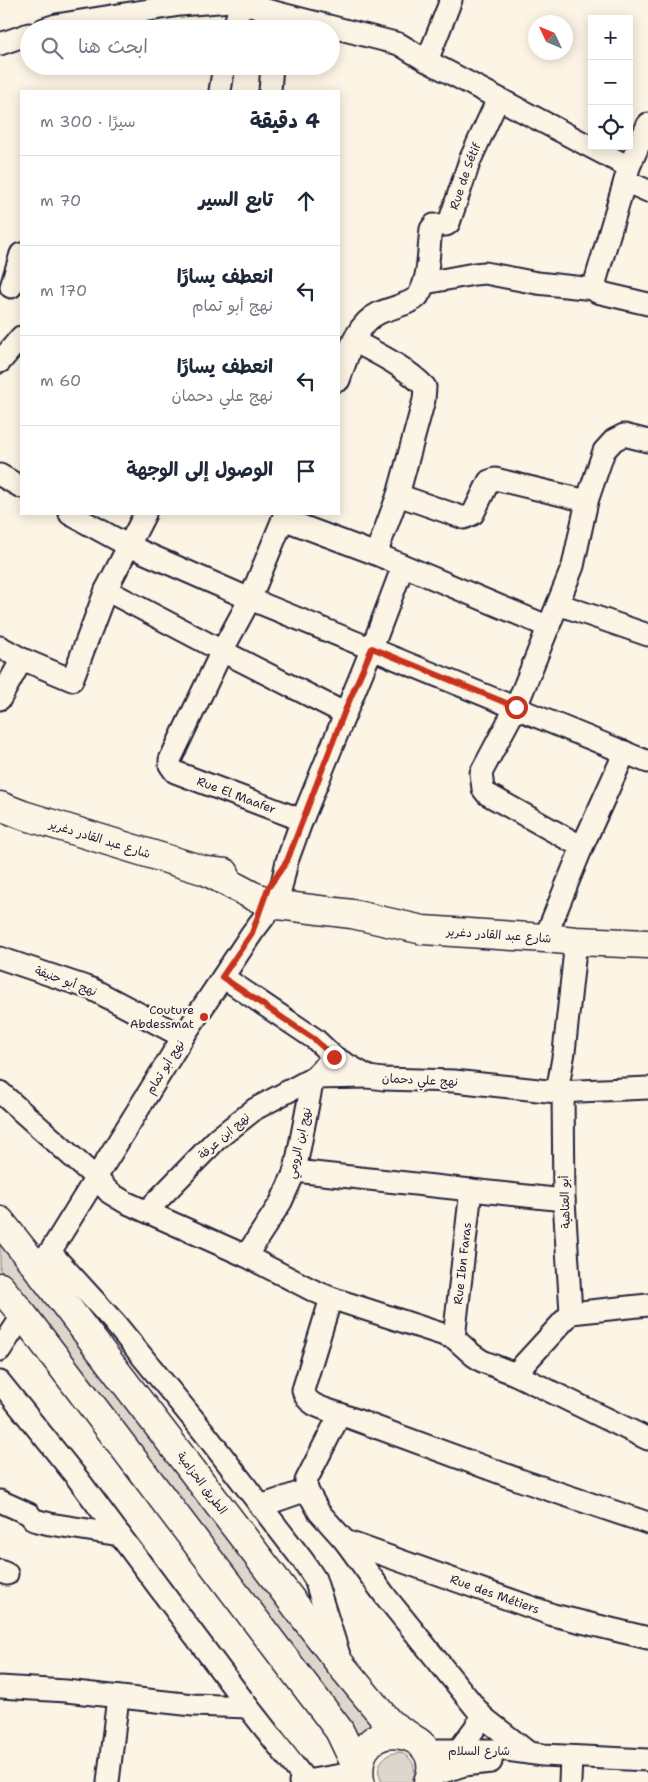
<!DOCTYPE html>
<html lang="ar">
<head>
<meta charset="utf-8">
<style>
  :root { --surface:#fff; --page:#f2f2f3; --text:#1f2937; --muted:#747a83; --line:#e0e1e3 }
  body { margin:0; font-family:"Shantell Sans","Playpen Sans Arabic",sans-serif; background:var(--page); color:var(--text); direction:rtl }
  .controls { position:absolute; right:15px; top:15px; display:grid; overflow:hidden; border-radius:0px; box-shadow:0 2px 12px #0003 }
  .controls button { width:45px; height:45px; display:grid; place-items:center; padding:0; border:0; border-bottom:1px solid var(--line); background:var(--surface); color:var(--text); font:25px sans-serif }
  .compass { position:absolute; left:528px; top:15px; width:45px; height:45px; border-radius:50%; background:var(--surface); box-shadow:0 2px 12px #0003; rotate:314deg }
  .stop { position:absolute; width:15px; height:15px; margin:-11px; border:4px solid #c8321e; border-radius:50%; background:#fff }
  .stop.end { background:#c8321e; border-color:#fff; box-shadow:0 1px 5px #0008 }
  .list { margin:0; padding:0; list-style:none }
  h2 { display:flex; justify-content:space-between; align-items:center; height:65px; margin:0; padding:0 20px; font-size:21px }
  h2 small { font-size:16px; font-weight:400; color:var(--muted) }
  .list li { display:grid; grid-template-columns:32px 1fr auto; gap:15px; align-items:center; box-sizing:border-box; height:90px; padding:0 20px; border-top:1px solid var(--line) }
  .list b { display:block; font-size:19px; white-space:nowrap }
  .list p { margin:0; font-size:16px; white-space:nowrap; color:var(--muted) }
  .list em { font-size:16px; font-style:normal; color:var(--muted) }
  .icon { flex:none; width:28px; height:28px; fill:none; stroke:currentColor; stroke-width:2; stroke-linecap:round; stroke-linejoin:round }
  .map { position:relative; flex:none; width:648px; height:1782px; overflow:hidden; direction:ltr }
  .search { position:absolute; background:var(--surface); box-shadow:0 2px 12px #0003; left:20px; top:20px; width:320px; height:55px; display:flex; align-items:center; gap:12px; box-sizing:border-box; padding:0 18px; border-radius:28px; color:var(--muted); font-size:19px }
  .panel { position:absolute; background:var(--surface); box-shadow:0 2px 12px #0003; left:20px; top:90px; width:320px; height:425px; border-radius:0px; direction:rtl }
  .map>svg:first-child { display:block }
  .green { fill:#dcd6cc; stroke:#7f7c84 }
  .lines { fill:none; stroke-linecap:round; stroke-linejoin:round }
  .minor-casing { stroke:#22223b; stroke-width:25 }
  .major-casing { stroke:#22223b; stroke-width:31 }
  .highway-casing { stroke:#22223b; stroke-width:31 }
  .minor { stroke:#fcf5e5; stroke-width:21 }
  .major { stroke:#fcf5e5; stroke-width:28 }
  .highway { stroke:#fcf5e5; stroke-width:28 }
  .route { stroke:#c8321e; stroke-width:6 }
  .poi-dot { fill:#c8321e; stroke:#fcf5e5; stroke-width:2 }
  .labels { text-anchor:middle; dominant-baseline:central; stroke-width:4.5; stroke-linejoin:round; paint-order:stroke }
  .street-label { font-size:12px; fill:#22223b; stroke:#fcf5e5 }
  .poi-label { font-size:12px; fill:#22223b; stroke:#fcf5e5; text-anchor:end }
</style>
</head>
<body>
<div class="map">
<svg width="648" height="1782" viewBox="0 0 648 1782">
  <rect width="100%" height="100%" fill="#fcf5e5"/>
  <filter id="ink" filterUnits="userSpaceOnUse"><feTurbulence type="fractalNoise" baseFrequency=".02" numOctaves="2"/><feDisplacementMap in="SourceGraphic" scale="10" xChannelSelector="R" yChannelSelector="G"/><feConvolveMatrix kernelMatrix="1 2 1 2 8 2 1 2 1" color-interpolation-filters="sRGB"/></filter>
  <g filter="url(#ink)">
    <path class="green" d="M0,1237L377,1728L361,1740L0,1270Z
      M400,1752C413,1758 419,1769 411,1782H382C373,1766 383,1753 400,1752Z"/>
    <g class="lines">
      <defs>
        <g id="minor">
          <path d="M44,29L56,25L180,5L231,1L399,44L427,61L629,167"/>
          <path d="M234,29L240,4"/>
          <path d="M0,44L29,34"/>
          <path d="M427,61L451,0"/>
          <path d="M220,91L224,66"/>
          <path d="M270,91L272,66"/>
          <path d="M648,124L629,167L594,286L597,292L648,304"/>
          <path d="M625,181L648,191"/>
          <path d="M425,283L474,274L485,273L537,283L594,289"/>
          <path d="M11,287L21,254"/>
          <path d="M354,341C378,354 406,367 425,387L424,400L398,495L376,554"/>
          <path d="M0,362L21,337"/>
          <path id="s1" d="M339,380C348,356 354,325 379,313C390,308 411,304 418,296C430,278 428,250 431,229L434,225H446L449,223L470,160L498,99"/>
          <path d="M0,475L21,487"/>
          <path d="M398,495L464,518L473,514L489,481L495,479L587,501"/>
          <path d="M70,514L129,546L250,599L648,762"/>
          <path d="M145,514L106,590L222,651L344,713"/>
          <path id="s2" d="M285,514L250,599L222,651L170,760V765L175,772L302,820"/>
          <path d="M283,519L376,554L549,627"/>
          <path d="M558,604L648,635"/>
          <path d="M0,647L22,659L72,680L106,590"/>
          <path d="M0,699L22,659"/>
          <path d="M582,847L487,794L483,789L481,773L516,707L573,566L587,501L604,451L614,440L624,435L648,441"/>
          <path d="M545,938L582,847L625,752"/>
          <path d="M0,958L92,989L183,1037"/>
          <path d="M223,977L315,1039L334,1057L369,1077L383,1079L454,1081L557,1092L648,1088"/>
          <path d="M313,1078L369,1077"/>
          <path d="M563,1091L564,1200L571,1313"/>
          <path d="M0,1092L96,1178L110,1193L125,1202L246,1256L312,1290L331,1298L454,1338L473,1355L482,1361L515,1374L648,1439"/>
          <path d="M557,1092L564,1052L576,941"/>
          <path d="M295,1171L564,1200"/>
          <path d="M147,1211L217,1139L255,1109L313,1078L334,1057"/>
          <path d="M50,1252L114,1322L203,1431L304,1562L315,1579L339,1655"/>
          <path d="M246,1256L281,1202L295,1171L313,1078"/>
          <path d="M35,1265L50,1252L183,1037L252,933L277,900L281,888L287,861L302,820L372,648L403,566"/>
          <path d="M331,1298L303,1390C306,1406 326,1409 340,1414L306,1481L307,1490L319,1512L345,1541L386,1597L483,1717L529,1753"/>
          <path id="s3" d="M454,1338L471,1190"/>
          <path d="M0,1350L23,1315"/>
          <path d="M515,1374L571,1313L648,1305"/>
          <path d="M0,1382L78,1479L248,1707L306,1781"/>
          <path d="M340,1414L520,1480L648,1523"/>
          <path d="M0,1501L29,1514L34,1520L50,1524L120,1535"/>
          <path d="M261,1506L307,1490"/>
          <path id="s4" d="M345,1541L553,1615L648,1638"/>
          <path d="M0,1571L7,1574"/>
          <path d="M0,1687L66,1691L193,1705L248,1707"/>
          <path d="M419,1742L426,1750H507L543,1755L648,1760"/>
          <path d="M458,1751L483,1717"/>
          <path d="M431,1776L464,1765L491,1762"/>
          <path d="M108,1782L118,1697"/>
          <path d="M300,1782L359,1772"/>
          <path d="M570,1782L571,1757"/>
        </g>
        <path id="major" d="M0,806L23,815L206,871L225,873
          M206,871L253,896L278,905L352,914L423,930L545,938L576,941L648,944"/>
        <path id="highway" d="M0,1221L35,1265L344,1669L389,1723L411,1737
          M0,1287L23,1315L339,1730L359,1772
          M360,1781C350,1709 451,1729 428,1782"/>
      </defs>
      <use href="#minor" class="minor-casing"/>
      <use href="#major" class="major-casing"/>
      <use href="#highway" class="highway-casing"/>
      <use href="#minor" class="minor"/>
      <use href="#major" class="major"/>
      <use href="#highway" class="highway"/>
    </g>
  </g>
  <g class="lines" filter="url(#ink)">
    <path class="route" d="M334,1057L314,1039L222,977L252,933L268,888L287,861L344,713L372,648L516,707"/>
  </g>
  <circle class="poi-dot" cx="204" cy="1017" r="5"/>
  <g class="labels">
    <g class="street-label">
      <text stroke="none"><textPath href="#s1" startOffset="262">Rue de Sétif</textPath></text>
      <text stroke="none"><textPath href="#s2" startOffset="351">Rue El Maafer</textPath></text>
      <text transform="translate(100 839) rotate(17)">شارع عبد القادر دغرير</text>
      <text transform="translate(499 935) rotate(4)">شارع عبد القادر دغرير</text>
      <text transform="translate(66 981) rotate(20)">نهج أبو حنيفة</text>
      <text transform="translate(165 1067) rotate(-58)">نهج أبو تمام</text>
      <text transform="translate(420 1080) rotate(3)">نهج علي دحمان</text>
      <text transform="translate(224 1136) rotate(-41)">نهج ابن عرفة</text>
      <text transform="translate(299 1143) rotate(-77)">نهج ابن الرومي</text>
      <text transform="translate(565 1202) rotate(-92)">أبو العتاهية</text>
      <text stroke="none"><textPath href="#s3" startOffset="75">Rue Ibn Faras</textPath></text>
      <text transform="translate(202 1483) rotate(53)">الطريق الحزامية</text>
      <text stroke="none"><textPath href="#s4" startOffset="159">Rue des Métiers</textPath></text>
      <text x="479" y="1751">شارع السلام</text>
    </g>
    <g class="poi-label">
      <text x="194" y="1010">Couture<tspan x="194" dy="14">Abdessmat</tspan></text>
    </g>
  </g>
</svg>
<div class="controls">
<button>+</button>
<button>−</button>
<button><svg class="icon" aria-label="locate" viewBox="0 0 24 24"><circle cx="12" cy="12" r="6"/><path d="M12 2v4M12 18v4M2 12h4M18 12h4"/></svg></button>
</div>
<svg class="compass" viewBox="-18 -18 36 36"><path d="M0-13l5 13h-10z" fill="#e53935"/><path d="M0 13l5-13h-10z" fill="#747a83"/></svg>
<div class="stop" style="left:516px;top:707px"></div>
<div class="stop end" style="left:334px;top:1057px"></div>
<div class="search"><svg class="icon" aria-label="search" viewBox="0 0 24 24"><circle cx="10" cy="10" r="6"/><path d="M15 15l6 6"/></svg>ابحث هنا</div>
<section class="panel">
<h2>4 دقيقة<small>سيرًا · 300 m</small></h2>
<ul class="list">
<li><svg class="icon" aria-label="ahead" viewBox="0 0 24 24"><path d="M12 20V5M6 11l6-6 6 6"/></svg><div><b>تابع السير</b></div><em>70 m</em></li>
<li><svg class="icon" aria-label="left" viewBox="0 0 24 24"><path d="M17 20v-9H6M10 6l-5 5 5 5"/></svg><div><b>انعطف يسارًا</b><p>نهج أبو تمام</p></div><em>170 m</em></li>
<li><svg class="icon" aria-label="left" viewBox="0 0 24 24"><path d="M17 20v-9H6M10 6l-5 5 5 5"/></svg><div><b>انعطف يسارًا</b><p>نهج علي دحمان</p></div><em>60 m</em></li>
<li><svg class="icon" aria-label="arrive" viewBox="0 0 24 24"><path d="M6 21V4h12l-3 4 3 4H6"/></svg><div><b>الوصول إلى الوجهة</b></div></li>
</ul>
</section>
</div>
</body>
</html>
